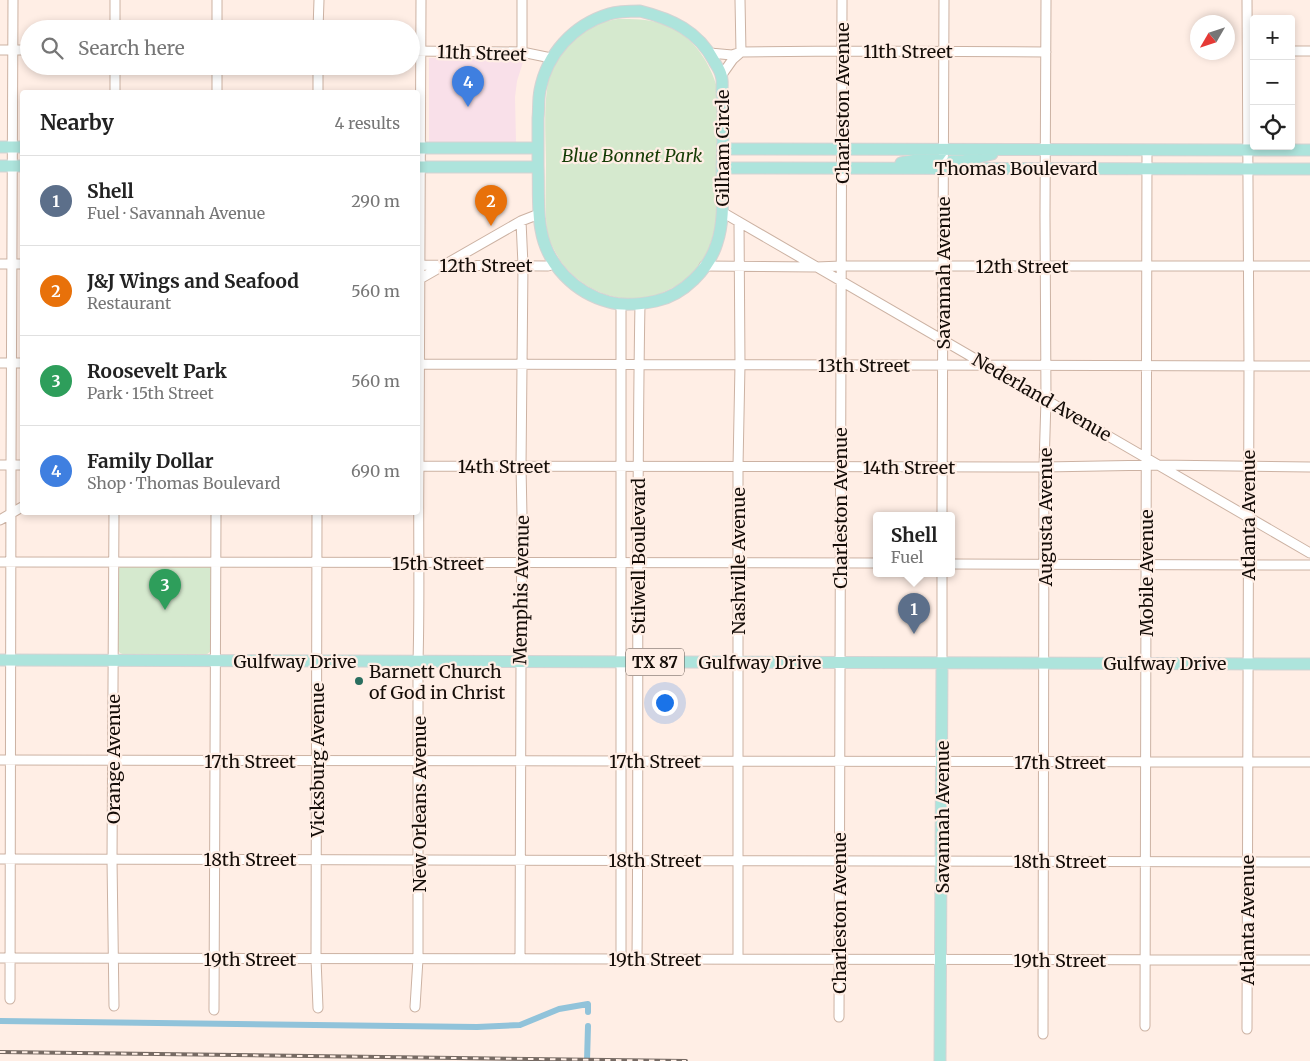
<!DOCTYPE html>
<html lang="en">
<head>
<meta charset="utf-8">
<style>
  :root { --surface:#fff; --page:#f6f6f6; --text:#222; --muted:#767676; --line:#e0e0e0; --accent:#d93025 }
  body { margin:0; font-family:Merriweather,serif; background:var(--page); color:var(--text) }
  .controls { position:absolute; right:15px; top:15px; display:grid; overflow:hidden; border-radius:5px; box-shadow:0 2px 8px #0003 }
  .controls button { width:45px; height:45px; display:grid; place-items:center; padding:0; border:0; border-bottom:1px solid var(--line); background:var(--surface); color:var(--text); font:25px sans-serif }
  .compass { position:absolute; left:1190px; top:15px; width:45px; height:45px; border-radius:50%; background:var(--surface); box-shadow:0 2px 8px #0003; rotate:231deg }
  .you { position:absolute; left:664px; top:702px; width:18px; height:18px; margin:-12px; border:4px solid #fff; border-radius:50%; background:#1a73e8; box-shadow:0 0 0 8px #1a73e833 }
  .badge { display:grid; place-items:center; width:32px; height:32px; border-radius:50%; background:var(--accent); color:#fff; font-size:16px; font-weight:700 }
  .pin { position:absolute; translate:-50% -41px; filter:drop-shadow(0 1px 2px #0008) }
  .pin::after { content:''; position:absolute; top:26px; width:18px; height:15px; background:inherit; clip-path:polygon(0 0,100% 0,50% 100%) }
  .popup { position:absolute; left:873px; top:512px; width:82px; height:65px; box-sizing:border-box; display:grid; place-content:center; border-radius:5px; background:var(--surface); filter:drop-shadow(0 1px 4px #0005); font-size:16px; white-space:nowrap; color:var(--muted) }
  .popup b { font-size:19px; color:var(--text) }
  .popup::after { content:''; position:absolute; left:50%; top:100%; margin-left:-10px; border:10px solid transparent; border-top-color:var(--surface) }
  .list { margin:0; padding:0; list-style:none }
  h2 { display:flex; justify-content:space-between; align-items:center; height:65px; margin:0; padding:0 20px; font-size:21px }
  h2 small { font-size:16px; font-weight:400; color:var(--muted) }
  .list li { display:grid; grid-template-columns:32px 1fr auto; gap:15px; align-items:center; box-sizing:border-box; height:90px; padding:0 20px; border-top:1px solid var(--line) }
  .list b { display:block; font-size:19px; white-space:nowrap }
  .list p { margin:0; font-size:16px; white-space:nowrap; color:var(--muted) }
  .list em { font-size:16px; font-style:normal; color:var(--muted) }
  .icon { flex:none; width:28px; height:28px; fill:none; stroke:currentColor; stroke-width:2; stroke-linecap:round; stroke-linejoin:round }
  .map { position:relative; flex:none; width:1310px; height:1061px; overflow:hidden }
  .search { position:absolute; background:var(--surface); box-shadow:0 2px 8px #0003; left:20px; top:20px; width:400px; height:55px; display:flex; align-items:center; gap:12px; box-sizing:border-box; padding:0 18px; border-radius:28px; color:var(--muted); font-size:19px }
  .panel { position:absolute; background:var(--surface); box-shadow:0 2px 8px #0003; left:20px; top:90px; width:400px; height:425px; border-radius:5px }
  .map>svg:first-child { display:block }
  .commercial { fill:#f9e0e9 }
  .green { fill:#d5e9ce }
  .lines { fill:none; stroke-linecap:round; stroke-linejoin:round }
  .canal { stroke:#91c3da; stroke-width:6 }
  .minor-casing { stroke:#ccb2a3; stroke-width:11 }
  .major-casing { stroke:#d5d3d3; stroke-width:13 }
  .minor { stroke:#fff; stroke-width:9 }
  .major { stroke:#ade4dc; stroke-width:11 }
  .rail-casing { stroke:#766a63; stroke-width:4 }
  .rail { stroke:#ffeee5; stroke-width:2; stroke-dasharray:5.5; stroke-linecap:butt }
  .poi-dot { fill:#2a6e5f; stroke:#ffeee5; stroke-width:2 }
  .labels { text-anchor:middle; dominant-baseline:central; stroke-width:4.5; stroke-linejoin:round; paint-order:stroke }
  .shield { fill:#ffeee5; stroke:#5b504a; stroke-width:1 }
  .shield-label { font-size:16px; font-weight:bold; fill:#150d08 }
  .street-label { font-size:18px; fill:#150d08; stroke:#ffeee5 }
  .park-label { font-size:18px; font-style:italic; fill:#153c05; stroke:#ffeee5 }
  .poi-label { font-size:18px; fill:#150d08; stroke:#ffeee5; text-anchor:start }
</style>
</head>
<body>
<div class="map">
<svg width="1310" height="1061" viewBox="0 0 1310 1061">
  <rect width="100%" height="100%" fill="#ffeee5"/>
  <path class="commercial" d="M429,58L524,59L517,81L515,97L516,142H429Z"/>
  <path class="green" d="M618,19C633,19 647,19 660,23C692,32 714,66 719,97C720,109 718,123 718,135C718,165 717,194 716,223C712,242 706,260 693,274C687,281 678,285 670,289C662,293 652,298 642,299C611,301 581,288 562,263C558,257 550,243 548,236C544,213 546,188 546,164C546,138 542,93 552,70C561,49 579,31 600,23C606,21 612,20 618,19Z
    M121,566H210L212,568L211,651L206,655H125L120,653L117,649L118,569Z"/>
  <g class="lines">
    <path class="canal" d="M0,1021L477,1027L520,1025L559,1009L588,1004V1012
      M587,1061L588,1026"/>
    <defs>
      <path id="minor" d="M115,0V29
        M740,0L741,52
        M217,29V0
        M318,29L319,0
        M0,50H29
        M411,51L522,52L551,58
        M1291,51H1310
        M522,52V0
        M710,53L732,55L741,52L842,51L1046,52
        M721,76L733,59L741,52
        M115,92V66
        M217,92V66
        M318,92V66
        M722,212L1310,553
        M0,264H22
        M418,265L548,266L555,263
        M704,266L816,267L842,266H1310
        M418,280L521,221L539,214
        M0,363H22
        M418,364L1310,366
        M0,465H22
        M418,466L1044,467L1157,465L1310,467
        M114,512L112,859L114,1006
        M317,512L316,959L318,1008
        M942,515L944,0
        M0,520L22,507
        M0,562L876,563
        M952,564L1310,565
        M942,663V573
        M0,760L1310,762
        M0,859L1310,862
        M0,958L1310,960
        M520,959L521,662L522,516L521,466L523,265L521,221
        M621,959V304
        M637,959C639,740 636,522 640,304
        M738,959V466L740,365L739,222
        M10,999L11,465L13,0
        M415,1007L418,959V661C420,596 418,530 419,465C419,310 421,155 421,0
        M214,1010L216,512
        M839,1017L842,0
        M1145,1026L1147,150
        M1247,1029L1249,366L1247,0
        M1043,1034L1044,467L1046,399L1045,216L1046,0"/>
      <path id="major" d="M640,11C672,19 698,31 714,61C716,65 720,70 721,75C723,80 722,86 722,91C724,116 723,142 722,167C722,192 725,219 717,243C709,269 684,295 656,301C642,304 623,306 609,302C575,293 547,265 541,230C537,210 539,187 538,166C538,150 538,134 538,118C539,109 538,100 540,90C547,54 573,25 609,14C619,11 630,11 640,11Z
        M0,147H22
        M418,148H538
        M723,149L1310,150
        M952,161H963L992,154
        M901,163L922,159L937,158L943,150
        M0,166H22
        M418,167H538
        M722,168L1310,169
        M0,660L1310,664
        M940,1061L942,663"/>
    </defs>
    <use href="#minor" class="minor-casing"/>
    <use href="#major" class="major-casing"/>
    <use href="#minor" class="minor"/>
    <use href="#major" class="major"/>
    <defs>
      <path id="rail" d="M0,1052L686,1061"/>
    </defs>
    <use href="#rail" class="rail-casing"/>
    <use href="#rail" class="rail"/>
  </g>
  <circle class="poi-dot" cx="359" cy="681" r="5"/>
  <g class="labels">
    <rect class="shield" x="626" y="648.5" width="58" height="27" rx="4"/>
    <g class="shield-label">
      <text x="655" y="662">TX 87</text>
    </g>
    <g class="street-label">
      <text x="908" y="51">11th Street</text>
      <text transform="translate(482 53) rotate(2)">11th Street</text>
      <text transform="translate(842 103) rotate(-90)">Charleston Avenue</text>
      <text transform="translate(722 148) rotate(-90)">Gilham Circle</text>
      <text x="1016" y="168">Thomas Boulevard</text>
      <text x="486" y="265">12th Street</text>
      <text x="1022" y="266">12th Street</text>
      <text transform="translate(943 273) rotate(-90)">Savannah Avenue</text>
      <text x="864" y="365">13th Street</text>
      <text transform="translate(1042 397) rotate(30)">Nederland Avenue</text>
      <text x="504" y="466">14th Street</text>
      <text x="909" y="467">14th Street</text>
      <text transform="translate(840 508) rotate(-90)">Charleston Avenue</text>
      <text transform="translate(1248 515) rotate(-90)">Atlanta Avenue</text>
      <text transform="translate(1045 517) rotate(-90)">Augusta Avenue</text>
      <text transform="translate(638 556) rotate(-90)">Stilwell Boulevard</text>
      <text transform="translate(738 561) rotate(-90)">Nashville Avenue</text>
      <text x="438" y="563">15th Street</text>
      <text transform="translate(1146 573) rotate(-90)">Mobile Avenue</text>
      <text transform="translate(521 590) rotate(-89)">Memphis Avenue</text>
      <text x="295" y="661">Gulfway Drive</text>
      <text x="760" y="662">Gulfway Drive</text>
      <text x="1165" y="663">Gulfway Drive</text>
      <text transform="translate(113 759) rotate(-90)">Orange Avenue</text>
      <text transform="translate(317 760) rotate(-90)">Vicksburg Avenue</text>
      <text x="250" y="761">17th Street</text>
      <text x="655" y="761">17th Street</text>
      <text x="1060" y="762">17th Street</text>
      <text transform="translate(419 804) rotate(-90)">New Orleans Avenue</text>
      <text transform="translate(942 817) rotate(-90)">Savannah Avenue</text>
      <text x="250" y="859">18th Street</text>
      <text x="655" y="860">18th Street</text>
      <text x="1060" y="861">18th Street</text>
      <text transform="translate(839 913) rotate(-90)">Charleston Avenue</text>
      <text transform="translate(1247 920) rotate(-90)">Atlanta Avenue</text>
      <text x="250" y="959">19th Street</text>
      <text x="655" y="959">19th Street</text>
      <text x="1060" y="960">19th Street</text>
    </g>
    <g class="park-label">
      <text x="632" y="155">Blue Bonnet Park</text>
    </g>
    <g class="poi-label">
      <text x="369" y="671">Barnett Church<tspan x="369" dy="21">of God in Christ</tspan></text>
    </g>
  </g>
</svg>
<div class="controls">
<button>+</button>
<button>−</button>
<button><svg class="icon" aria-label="locate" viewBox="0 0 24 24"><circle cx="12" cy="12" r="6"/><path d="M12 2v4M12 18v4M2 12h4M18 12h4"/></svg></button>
</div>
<svg class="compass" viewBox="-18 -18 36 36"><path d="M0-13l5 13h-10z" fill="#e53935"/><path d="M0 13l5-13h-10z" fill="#767676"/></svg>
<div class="you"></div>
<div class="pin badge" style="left:914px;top:634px;background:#5c6f8a">1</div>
<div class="popup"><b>Shell</b>Fuel</div>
<div class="pin badge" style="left:491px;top:226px;background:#e8710a">2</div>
<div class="pin badge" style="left:165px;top:610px;background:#2e9e5b">3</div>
<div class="pin badge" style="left:468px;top:107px;background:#3f7fe0">4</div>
<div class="search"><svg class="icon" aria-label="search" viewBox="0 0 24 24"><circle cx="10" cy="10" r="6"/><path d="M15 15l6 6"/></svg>Search here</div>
<section class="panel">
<h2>Nearby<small>4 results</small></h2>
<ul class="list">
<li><span class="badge" style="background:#5c6f8a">1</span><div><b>Shell</b><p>Fuel · Savannah Avenue</p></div><em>290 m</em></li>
<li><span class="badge" style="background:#e8710a">2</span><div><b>J&amp;J Wings and Seafood</b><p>Restaurant</p></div><em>560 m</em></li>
<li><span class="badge" style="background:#2e9e5b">3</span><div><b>Roosevelt Park</b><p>Park · 15th Street</p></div><em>560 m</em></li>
<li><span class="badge" style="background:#3f7fe0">4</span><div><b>Family Dollar</b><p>Shop · Thomas Boulevard</p></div><em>690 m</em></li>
</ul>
</section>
</div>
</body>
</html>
